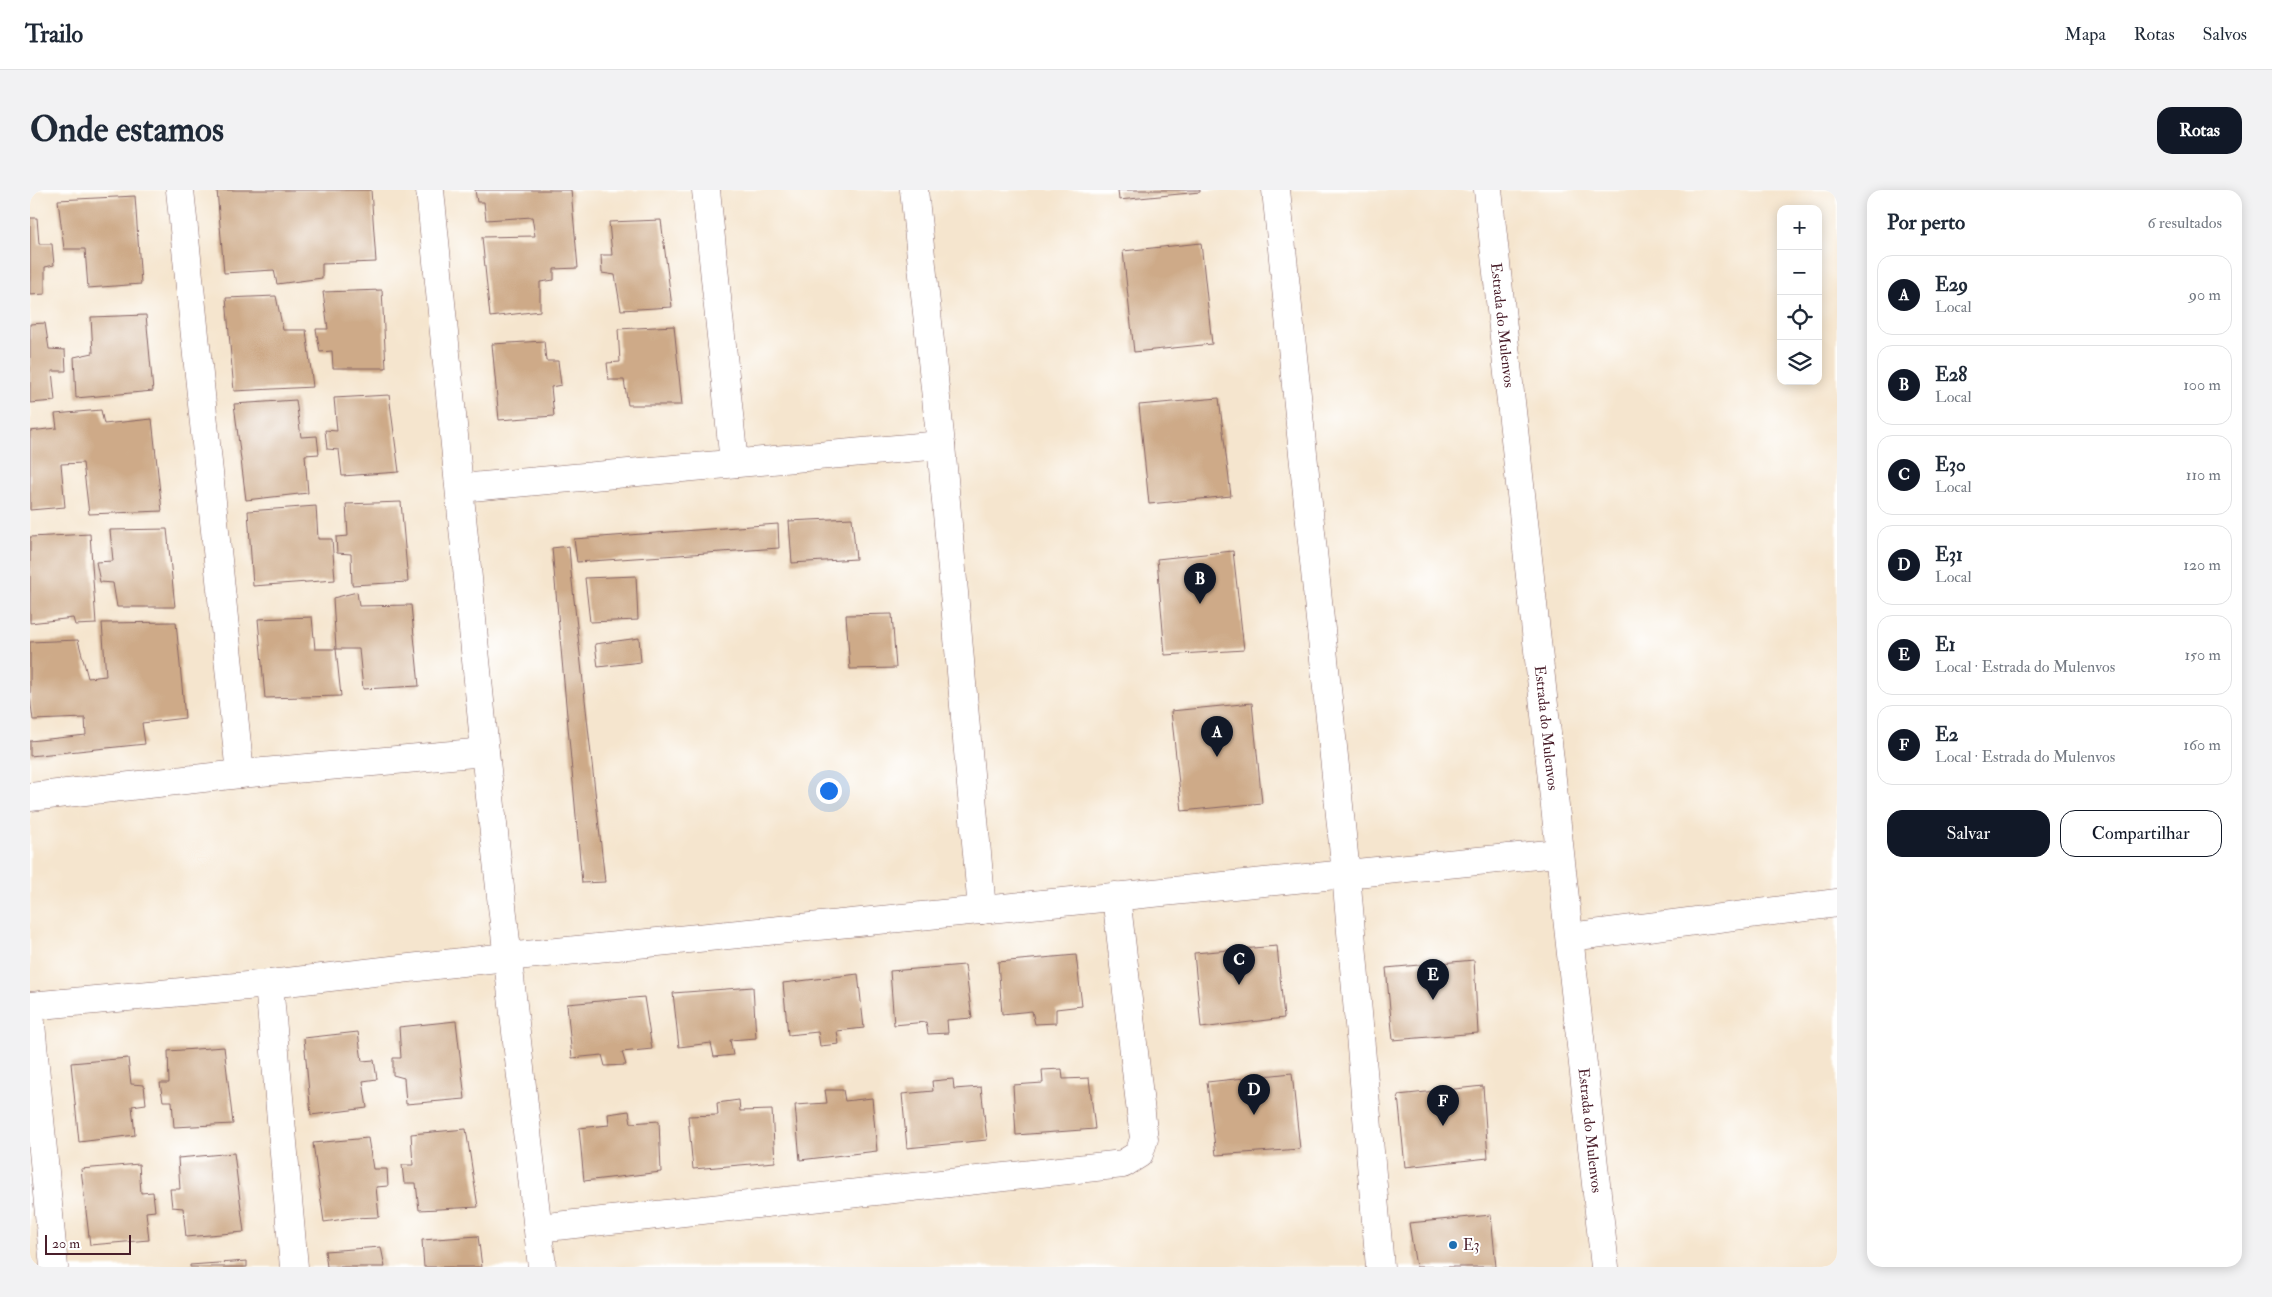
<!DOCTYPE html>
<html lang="pt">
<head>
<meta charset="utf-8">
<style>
  :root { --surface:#fff; --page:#f2f2f3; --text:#1f2937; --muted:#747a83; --line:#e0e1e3; --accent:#111827 }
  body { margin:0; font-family:"IM FELL Double Pica",serif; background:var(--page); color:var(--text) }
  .controls { position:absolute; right:15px; top:15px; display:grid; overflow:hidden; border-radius:10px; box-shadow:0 2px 12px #0003 }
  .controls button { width:45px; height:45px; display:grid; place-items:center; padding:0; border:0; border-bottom:1px solid var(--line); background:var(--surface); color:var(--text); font:25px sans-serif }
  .scale { position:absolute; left:15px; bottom:12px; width:86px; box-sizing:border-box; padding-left:5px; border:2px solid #4a1f2b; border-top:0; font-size:14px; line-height:18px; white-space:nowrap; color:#4a1f2b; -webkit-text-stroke:4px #fff; paint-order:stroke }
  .you { position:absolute; left:798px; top:600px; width:18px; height:18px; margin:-12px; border:4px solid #fff; border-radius:50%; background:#1a73e8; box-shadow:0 0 0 8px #1a73e833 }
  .badge { display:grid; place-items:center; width:32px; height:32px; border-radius:50%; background:var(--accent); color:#fff; font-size:16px; font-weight:700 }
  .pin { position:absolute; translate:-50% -41px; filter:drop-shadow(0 1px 2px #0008) }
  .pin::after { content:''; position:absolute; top:26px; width:18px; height:15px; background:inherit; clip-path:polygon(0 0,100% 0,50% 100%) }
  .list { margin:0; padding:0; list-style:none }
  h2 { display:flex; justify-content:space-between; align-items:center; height:65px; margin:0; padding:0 20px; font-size:21px }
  h2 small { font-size:16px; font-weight:400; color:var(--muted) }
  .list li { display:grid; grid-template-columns:32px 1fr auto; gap:15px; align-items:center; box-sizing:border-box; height:80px; margin:0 10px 10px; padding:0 10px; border:1px solid var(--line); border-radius:15px }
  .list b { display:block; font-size:19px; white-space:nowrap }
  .list p { margin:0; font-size:16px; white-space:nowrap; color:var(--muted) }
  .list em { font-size:16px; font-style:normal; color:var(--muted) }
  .actions { display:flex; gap:10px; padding:15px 20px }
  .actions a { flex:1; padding:11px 0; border:1px solid var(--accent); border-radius:15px; text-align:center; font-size:18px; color:var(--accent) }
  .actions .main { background:var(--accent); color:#fff }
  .icon { flex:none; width:28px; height:28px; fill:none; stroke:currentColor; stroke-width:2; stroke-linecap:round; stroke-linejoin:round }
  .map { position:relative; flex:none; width:1807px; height:1077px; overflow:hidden; border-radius:15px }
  header { display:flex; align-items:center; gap:30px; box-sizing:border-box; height:70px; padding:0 25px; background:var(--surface); border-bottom:1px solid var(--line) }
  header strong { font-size:24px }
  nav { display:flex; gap:28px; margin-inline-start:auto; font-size:18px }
  .intro { display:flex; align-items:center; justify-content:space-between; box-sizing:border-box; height:120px; padding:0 30px }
  h1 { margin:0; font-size:35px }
  .button { padding:12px 22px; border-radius:15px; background:var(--accent); color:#fff; font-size:18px; font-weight:700 }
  main { display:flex; gap:30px; padding:0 30px }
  aside { flex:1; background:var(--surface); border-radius:15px; box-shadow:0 2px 12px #0003 }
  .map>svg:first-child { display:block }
  .building { fill:#ceaa88 }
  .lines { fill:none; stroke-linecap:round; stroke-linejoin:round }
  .minor-casing { stroke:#866464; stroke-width:29 }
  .minor { stroke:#fff; stroke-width:28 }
  .poi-dot { fill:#1f6fb2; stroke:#fff; stroke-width:2 }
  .labels { text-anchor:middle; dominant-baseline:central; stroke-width:4; stroke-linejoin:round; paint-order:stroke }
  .street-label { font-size:15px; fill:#4a1f2b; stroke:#fff }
  .poi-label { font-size:15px; fill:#4a1f2b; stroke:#fff; text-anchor:start }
</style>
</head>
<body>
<header>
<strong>Trailo</strong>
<nav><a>Mapa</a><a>Rotas</a><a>Salvos</a></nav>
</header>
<div class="intro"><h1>Onde estamos</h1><a class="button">Rotas</a></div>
<main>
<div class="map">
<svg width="1807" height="1077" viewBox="0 0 1807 1077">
  <rect width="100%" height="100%" fill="#fff"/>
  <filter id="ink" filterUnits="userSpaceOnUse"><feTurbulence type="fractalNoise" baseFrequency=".02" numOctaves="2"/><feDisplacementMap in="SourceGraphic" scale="10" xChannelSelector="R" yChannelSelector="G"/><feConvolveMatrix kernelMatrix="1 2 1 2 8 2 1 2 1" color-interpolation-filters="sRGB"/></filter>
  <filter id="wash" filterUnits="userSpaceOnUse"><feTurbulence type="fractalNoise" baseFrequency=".0096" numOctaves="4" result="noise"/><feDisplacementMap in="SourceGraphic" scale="20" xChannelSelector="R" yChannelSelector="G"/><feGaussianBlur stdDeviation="1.12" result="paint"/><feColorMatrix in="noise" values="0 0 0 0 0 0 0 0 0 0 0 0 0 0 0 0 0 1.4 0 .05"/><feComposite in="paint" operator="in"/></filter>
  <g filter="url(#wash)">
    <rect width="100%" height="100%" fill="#f5e5ce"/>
    <g id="blocks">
      <path class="building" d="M187,0H341L346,72L292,74V88L247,94L244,80L194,83Z
        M445,0H541L548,78L524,79V90L510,92V121L460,127L452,47L505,46L502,27L456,30L454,12H447Z
        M1088,0H1170V2L1089,10Z
        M105,6L111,94L58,98L55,59H34L28,10Z
        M0,28H7L9,54H22L24,75L15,77V104L0,105Z
        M631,30L642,117L591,120L585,85L572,83L571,65H582L579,32Z
        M1171,53L1182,154L1104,162L1093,61Z
        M352,100L356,178H303L302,161L290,162L286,139H298L293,102Z
        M246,106L253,140H276L283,197L204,201L196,108Z
        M116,125L123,201L46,208L44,167L63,163L61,127Z
        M15,133L19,159L35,160L36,181H22L25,211L0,213V134Z
        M644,136L652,215H598L594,190H579L577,173L590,172L588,139Z
        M514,151L516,171H528L531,195L521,197L524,226L469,230L462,154Z
        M359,205L369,282L312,286L309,260L297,259L295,240L307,241L304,208Z
        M1189,208L1201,306L1119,314L1109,215Z
        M266,210L271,247L287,246L289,264L275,265L278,303L216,310L204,214Z
        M71,220L74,234L122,229L132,321L59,324L53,273L31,274L35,317L0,320V241L27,238L25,224Z
        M371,312L378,392L322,395L321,364L307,363L306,347L318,346L316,314Z
        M286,316L288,349H302L305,390L223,396L218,321Z
        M822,328L826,369L762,373L759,331Z
        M748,334L749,358L547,372L544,349Z
        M137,339L145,417H87L83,393L70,392L66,372L83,371L80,340Z
        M60,344L66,434L45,435L43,428L0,433V347Z
        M539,356L541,382L575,692L552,693L522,358Z
        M1203,361L1214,460L1135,465L1127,369Z
        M606,386L608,430L560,432L555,388Z
        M327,402L329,416L381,415L389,496L333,499L329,459H306L303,408Z
        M862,424L866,478L820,479L816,425Z
        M282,427L285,459H306L311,506L235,508L228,429Z
        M146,432L155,528L112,533L115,554L0,566V551L56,545L55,528L3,530L0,507V452L48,450L58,488L76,486L72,433Z
        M609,448L611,472L568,477L565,454Z
        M1222,513L1232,613L1152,621L1141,521Z
        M1247,756L1254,828L1171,838L1164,763Z
        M1046,765L1052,816L1026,819V833L1005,834L1002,821L972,824L968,772Z
        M1444,770L1448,843L1363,850L1356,778Z
        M935,775L942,828L917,830L918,843L898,844L896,832L864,835L860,781Z
        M828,784L834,838L807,841L809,854L790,856L788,842L758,845L753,793Z
        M723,797L726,848L700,850L703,865L684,867L681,853L649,857L643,803Z
        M614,807L622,859L592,862L596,875L575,876L572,865L542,868L537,814Z
        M426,831L435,909L376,914L374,888L363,885V868H371L369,837Z
        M328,842L332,871L344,870L347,889L333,891L337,918L281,925L274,848Z
        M194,857L203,934L144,937L142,911H133L130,893H139L138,861Z
        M98,868L101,894L114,895L116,914L102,916L105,945L49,952L41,873Z
        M1032,879L1033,889L1059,888L1065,939L986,945L983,895L1013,893L1012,880Z
        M1262,883L1270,959L1186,965L1177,892Z
        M923,889L924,899L951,897L957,950L877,958L872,904L903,901L902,891Z
        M1453,896L1458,968L1375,977L1368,905Z
        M795,900H813L815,911L842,908L847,961L770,970L765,915L797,913Z
        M709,910L710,921L742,920L745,972L663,979L658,926L688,925L687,913Z
        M599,921L601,933L629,931L631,982L554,991L549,938L579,935L578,924Z
        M436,939L448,1017L389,1020L386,993H374L372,975H383L381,944Z
        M338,948L343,979H357L358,996L346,997L349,1027L321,1028L294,1032L283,953Z
        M204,963L214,1042L156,1047L153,1018L142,1017L140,999H150L148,968Z
        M109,974L111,1003L123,1002L125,1021L116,1022L119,1050L60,1055L51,979Z
        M1461,1025L1466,1077H1386L1379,1033Z
        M448,1046L452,1077H394L392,1050Z
        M351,1057L355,1077H297L295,1061Z
        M217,1071V1077H160V1075Z"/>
    </g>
  </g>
  <g filter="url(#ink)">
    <use href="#blocks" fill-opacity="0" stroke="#866464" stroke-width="1"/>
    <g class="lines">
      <defs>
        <g id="minor">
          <path d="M150,0L210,584"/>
          <path d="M400,0L455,562L512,1077"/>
          <path d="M676,0L704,273"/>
          <path d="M884,0L911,255L952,720"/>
          <path d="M1246,0L1316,684L1350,1077"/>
          <path id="s1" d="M1458,0L1575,1077"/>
          <path d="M430,298L911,255"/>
          <path d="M0,607L210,584L455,562"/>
          <path d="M1540,747L1807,713"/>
          <path d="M239,794L264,1077"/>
          <path d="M0,816L239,794L476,767L1528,663"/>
          <path d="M0,823L24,1077"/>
          <path d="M508,1038L1093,974L1109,964L1114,949L1086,706"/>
        </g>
      </defs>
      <use href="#minor" class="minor-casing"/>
      <use href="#minor" class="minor"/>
    </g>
  </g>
  <circle class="poi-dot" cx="1423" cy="1055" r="5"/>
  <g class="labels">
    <g class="street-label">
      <text stroke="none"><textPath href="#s1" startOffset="136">Estrada do Mulenvos</textPath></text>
      <text stroke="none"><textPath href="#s1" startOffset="541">Estrada do Mulenvos</textPath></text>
      <text stroke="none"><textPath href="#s1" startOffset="946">Estrada do Mulenvos</textPath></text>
    </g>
    <g class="poi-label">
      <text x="1433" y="1055">E3</text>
    </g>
  </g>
</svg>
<div class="controls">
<button>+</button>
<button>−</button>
<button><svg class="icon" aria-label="locate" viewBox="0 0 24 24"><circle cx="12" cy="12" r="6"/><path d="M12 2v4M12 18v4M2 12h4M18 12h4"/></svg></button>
<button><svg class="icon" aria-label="layers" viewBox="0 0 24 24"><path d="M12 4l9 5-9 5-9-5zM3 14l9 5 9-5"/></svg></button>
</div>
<div class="scale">20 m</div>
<div class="you"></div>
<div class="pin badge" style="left:1187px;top:567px">A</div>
<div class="pin badge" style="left:1170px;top:414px">B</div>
<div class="pin badge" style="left:1209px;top:795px">C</div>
<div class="pin badge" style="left:1224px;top:925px">D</div>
<div class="pin badge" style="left:1403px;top:810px">E</div>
<div class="pin badge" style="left:1413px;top:936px">F</div>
</div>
<aside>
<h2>Por perto<small>6 resultados</small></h2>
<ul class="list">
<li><span class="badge">A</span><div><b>E29</b><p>Local</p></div><em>90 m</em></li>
<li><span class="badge">B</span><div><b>E28</b><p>Local</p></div><em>100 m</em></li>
<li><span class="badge">C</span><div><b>E30</b><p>Local</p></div><em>110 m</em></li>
<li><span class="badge">D</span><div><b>E31</b><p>Local</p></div><em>120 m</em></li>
<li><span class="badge">E</span><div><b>E1</b><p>Local · Estrada do Mulenvos</p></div><em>150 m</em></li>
<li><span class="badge">F</span><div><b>E2</b><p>Local · Estrada do Mulenvos</p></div><em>160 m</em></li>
</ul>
<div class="actions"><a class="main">Salvar</a><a>Compartilhar</a></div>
</aside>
</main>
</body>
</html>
